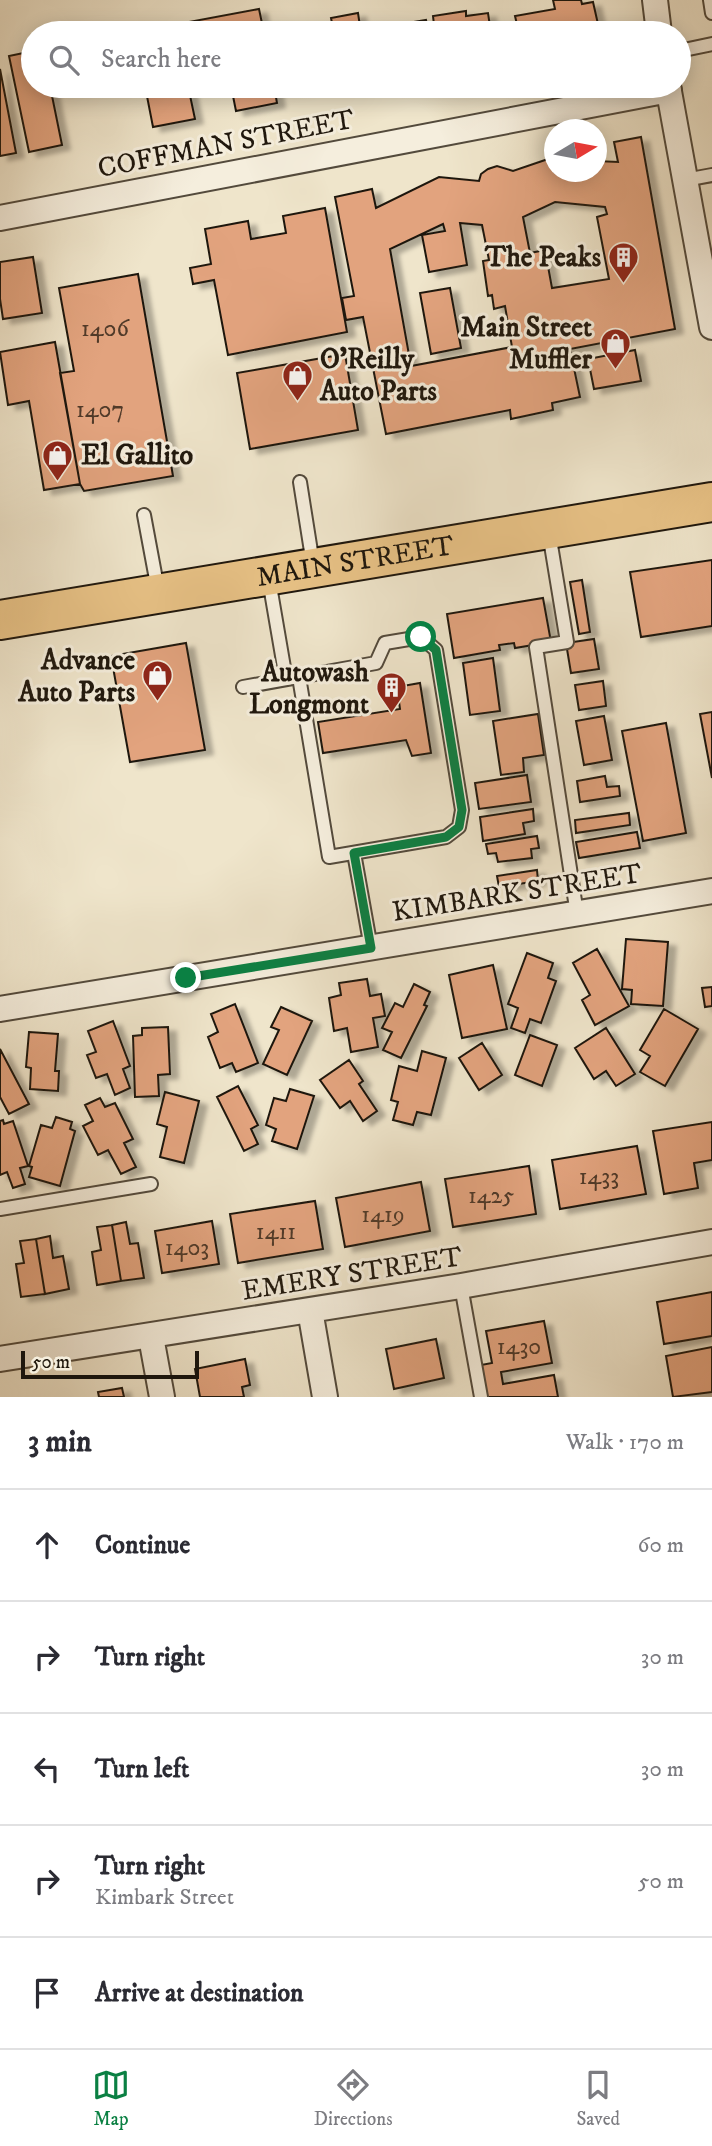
<!DOCTYPE html>
<html lang="en">
<head>
<meta charset="utf-8">
<style>
  :root { --surface:#fff; --page:#f2f2f3; --text:#2b2b33; --muted:#7c7c81; --line:#e1e1e2; --accent:#0b8043 }
  body { margin:0; font-family:"IM FELL DW Pica",serif; background:var(--page); color:var(--text) }
  .compass { position:absolute; left:544px; top:119px; width:63px; height:63px; border-radius:50%; background:var(--surface); box-shadow:0 4px 18px #0003; rotate:80deg }
  .scale { position:absolute; left:21px; bottom:18px; width:178px; box-sizing:border-box; padding-left:7px; border:4px solid #1f170d; border-top:0; font-size:19px; line-height:24px; white-space:nowrap; color:#1f170d; -webkit-text-stroke:5px #f5eedd; paint-order:stroke }
  .stop { position:absolute; width:21px; height:21px; margin:-16px; border:5px solid #0b8043; border-radius:50%; background:#fff }
  .stop.end { background:#0b8043; border-color:#fff; box-shadow:0 2px 7px #0008 }
  .list { margin:0; padding:0; list-style:none }
  h2 { display:flex; justify-content:space-between; align-items:center; height:91px; margin:0; padding:0 28px; font-size:30px }
  h2 small { font-size:23px; font-weight:400; color:var(--muted) }
  .list li { display:grid; grid-template-columns:46px 1fr auto; gap:21px; align-items:center; box-sizing:border-box; height:112px; padding:0 28px; border-top:2px solid var(--line) }
  .list b { display:block; font-size:26px; white-space:nowrap }
  .list p { margin:0; font-size:23px; white-space:nowrap; color:var(--muted) }
  .list em { font-size:23px; font-style:normal; color:var(--muted) }
  .icon { flex:none; width:38px; height:38px; fill:none; stroke:currentColor; stroke-width:2; stroke-linecap:round; stroke-linejoin:round }
  .map { position:relative; flex:none; width:712px; height:1397px; overflow:hidden }
  .search { position:absolute; background:var(--surface); box-shadow:0 4px 18px #0003; left:21px; right:21px; top:21px; height:77px; display:flex; align-items:center; gap:18px; box-sizing:border-box; padding:0 24px; border-radius:38px; color:var(--muted); font-size:26px }
  .sheet { height:651px; background:var(--surface) }
  nav { display:flex; justify-content:space-around; align-items:center; box-sizing:border-box; height:98px; border-top:2px solid var(--line); background:var(--surface); font-size:19px; color:var(--muted) }
  nav a { display:grid; justify-items:center; gap:4px }
  nav .on { color:var(--accent) }
  .map>svg:first-child { display:block }
  .building { fill:#e2a37e; stroke:#1f170d; stroke-width:2; fill-rule:evenodd; filter:url(#shadow) }
  .lines { fill:none; stroke-linecap:round; stroke-linejoin:round }
  .service-casing { stroke:#534a3c; stroke-width:16 }
  .minor-casing { stroke:#534a3c; stroke-width:28 }
  .trunk-casing { stroke:#1f170d; stroke-width:42 }
  .service { stroke:#f5eedd; stroke-width:12 }
  .minor { stroke:#f5eedd; stroke-width:24 }
  .trunk { stroke:#e8c286; stroke-width:38 }
  .route { stroke:#0b8043; stroke-width:9 }
  .labels { text-anchor:middle; dominant-baseline:central; stroke-width:6; stroke-linejoin:round; paint-order:stroke }
  .number-label { font-size:24px; fill:#503a29 }
  .street-label { font-size:28px; fill:#1f170d; stroke:#f5eedd }
  .poi-label { font-size:28px; font-weight:bold; fill:#1f170d; stroke:#f5eedd; text-anchor:end }
</style>
</head>
<body>
<div class="map">
<svg width="712" height="1397" viewBox="0 0 712 1397">
  <defs>
    <filter id="shadow"><feDropShadow dx="8" dy="4.5" stdDeviation="2" flood-color="#0004"/></filter>
  </defs>
  <rect width="100%" height="100%" fill="#efe5cb"/>
  <filter id="stains"><feTurbulence type="fractalNoise" baseFrequency=".00286" numOctaves="4"/><feColorMatrix values="0 0 0 0 .2 0 0 0 0 .09 0 0 0 0 .02 0 0 0 .5 -.17"/></filter>
  <radialGradient id="worn" r=".72"><stop offset=".6" stop-color="#630" stop-opacity="0"/><stop offset="1" stop-color="#630" stop-opacity=".3"/></radialGradient>
  <path class="building" d="M553,0H581L582,4L593,2L600,33H519L515,16L555,9Z
    M259,9L264,33H135V32Z
    M466,11V16L488,13L491,33H435L433,16Z
    M358,13L361,33H334L331,18Z
    M426,20L429,33H372V29Z
    M33,51V86H50L62,145L29,152L9,56Z
    M0,69L16,153L0,156Z
    M145,86H188L195,119L153,127Z
    M231,86H274L277,103L236,111Z
    M641,137L675,329L570,349L580,397L552,403L553,410L511,419L510,410L386,434L363,317L346,320L342,298L354,296L335,197L372,189L376,208L439,177L479,181L481,174L488,169L497,166L513,171L554,157V172H596V161L618,162L614,142ZM555,202L605,207L607,214L597,217L609,279L552,288L545,250L530,253L523,217ZM460,223L482,225L489,260L483,261L488,296L492,295L494,309L505,306L512,347L411,366L390,249L443,224L445,231L422,235L429,272L467,265Z
    M325,208L347,332L228,355L214,280L193,284L190,268L211,264L205,229L248,221L251,239L286,233L283,216Z
    M33,257L42,313L3,319L0,299V262Z
    M138,274L173,476L84,491L80,484L60,373L74,371L59,288Z
    M450,288L461,348L431,354L420,293Z
    M55,342L80,484L44,490L29,401L8,405L0,352Z
    M635,350L641,381L594,389L588,359Z
    M345,354L358,430L250,449L237,373Z
    M712,560V626L641,637L630,572Z
    M582,580L590,632L579,634L570,582Z
    M543,598L551,642L515,648L514,643L499,645L500,650L454,658L447,614Z
    M594,639L599,669L571,673L566,643Z
    M186,643L205,750L130,762L111,656Z
    M493,658L500,711L470,715L463,663Z
    M603,681L606,706L579,710L575,685Z
    M420,683L431,753L412,756L406,740L323,753L318,722L400,709L397,687Z
    M712,712V778L700,714Z
    M538,714L544,755L523,758L524,772L501,775L493,721Z
    M604,716L612,760L584,765L576,721Z
    M666,723L686,833L643,841L622,731Z
    M527,775L531,802L479,809L475,783Z
    M605,776L607,787L619,786L620,796L580,802L577,781Z
    M533,809L534,821L523,823L525,834L483,841L480,817Z
    M629,813L630,825L576,833L575,820Z
    M637,832L640,848L579,858L576,842Z
    M537,836L539,848L531,849L532,858L498,862L496,853L488,854L486,844Z
    M537,870L538,881L499,887L497,876Z
    M626,939L668,942L663,1006L631,1004L632,990L622,989Z
    M597,949L629,1006L595,1025L582,1000L590,995L573,963Z
    M527,953L553,963L548,978L556,981L541,1023L530,1019L525,1033L511,1028L518,1008L508,1004Z
    M493,965L507,1029L462,1038L449,975Z
    M367,979L370,996L381,994L385,1016L373,1018L378,1047L351,1052L347,1028L334,1031L329,998L341,995L339,983Z
    M414,984L430,992L424,1005L427,1006L401,1058L383,1050L392,1032L382,1028L395,1003L403,1007Z
    M712,987V1006L705,1007L702,988Z
    M235,1004L258,1063L236,1072L232,1063L220,1068L208,1037L218,1032L211,1014Z
    M281,1007L312,1021L287,1075L263,1064L279,1030L271,1027Z
    M664,1009L698,1029L665,1086L640,1072L650,1056L640,1050Z
    M113,1021L130,1066L123,1069L130,1088L115,1095L107,1074L96,1078L87,1055L96,1052L88,1031Z
    M168,1027L170,1074L158,1075L159,1096L135,1097L133,1036L142,1035V1028Z
    M606,1028L635,1074L616,1086L606,1071L594,1079L575,1048Z
    M29,1032L58,1034L55,1071H59L58,1091L30,1089L31,1068L26,1067Z
    M530,1035L557,1045L542,1086L515,1075Z
    M482,1043L502,1075L479,1090L459,1058Z
    M0,1049L29,1104L9,1114L0,1097Z
    M422,1051L446,1058L431,1115L417,1112L413,1125L393,1120L398,1102L391,1100L399,1066L417,1071Z
    M349,1060L363,1081L359,1084L377,1111L363,1121L350,1101L340,1108L320,1080Z
    M238,1086L258,1125L251,1129L258,1144L244,1151L217,1097Z
    M290,1089L314,1096L297,1149L272,1141L276,1129L266,1125L274,1098L286,1101Z
    M165,1092L199,1101L184,1163L160,1157L167,1127L157,1124Z
    M100,1098L105,1107L115,1103L133,1139L124,1143L136,1167L121,1174L108,1150L98,1155L83,1126L93,1121L85,1105Z
    M56,1117L72,1122L70,1129L75,1131L60,1186L29,1177L32,1167L29,1166L41,1125L52,1128Z
    M3,1120L4,1124L13,1121L28,1166L20,1168L25,1184L13,1188L7,1172L0,1175V1121Z
    M712,1122V1160L694,1163L698,1188L664,1194L653,1131Z
    M637,1146L646,1194L560,1209L552,1160Z
    M529,1166L536,1214L453,1227L445,1179Z
    M421,1182L430,1231L345,1247L336,1198Z
    M315,1201L323,1249L238,1263L230,1214Z
    M212,1221L219,1264L162,1273L155,1231Z
    M126,1222L130,1244L138,1243L144,1278L121,1281L112,1225Z
    M112,1225L121,1281L97,1285L92,1252L101,1250L97,1227Z
    M50,1236L53,1258L63,1256L69,1289L45,1294L36,1239Z
    M36,1239L45,1294L21,1297L16,1264L24,1263L20,1241Z
    M712,1292V1336L664,1344L657,1302Z
    M544,1321L552,1363L501,1372L503,1384L554,1375L558,1397H486L481,1365L492,1363L486,1331Z
    M436,1339L444,1378L394,1389L386,1349Z
    M712,1347V1392L673,1397L666,1356Z
    M245,1359L250,1385L242,1387L244,1397H200L195,1369Z
    M122,1388L124,1397H99L98,1392Z"/>
  <g class="lines">
    <defs>
      <path id="service" d="M710,0L712,13
        M679,51L712,44
        M685,180L712,175
        M300,482L313,564
        M144,515L158,590
        M549,533L567,642L536,647L577,914
        M269,580L286,679
        M243,687L376,663L385,643L421,637L436,650L462,810L459,827L446,837L329,857L299,677
        M354,853L371,948
        M0,1209L151,1184
        M461,1286L481,1397"/>
      <path id="minor" d="M655,0L659,33
        M668,86L712,327
        M0,218L669,90
        M0,1009L712,891
        M310,1310L325,1397
        M151,1337L162,1397
        M0,1359L461,1286L712,1242"/>
      <g id="trunk">
        <path id="s1" d="M0,620L712,502"/>
      </g>
    </defs>
    <use href="#service" class="service-casing"/>
    <use href="#minor" class="minor-casing"/>
    <use href="#trunk" class="trunk-casing"/>
    <use href="#service" class="service"/>
    <use href="#minor" class="minor"/>
    <use href="#trunk" class="trunk"/>
  </g>
  <g class="lines">
    <path class="route" d="M186,978L371,948L354,853L446,837L459,827L462,810L436,650L421,637"/>
  </g>
  <defs>
    <symbol id="building-pin" viewBox="-11 -11 22 30"><path d="M0 17L-7.5 6A9.5 9.5 0 1 1 7.5 6Z" fill="#8f2418" stroke="#f5eedd"/><path d="M-4-6H4V6H1V3H-1V6H-4ZM-2.5-4.3h1.7v1.8h-1.7ZM.8-4.3h1.7v1.8H.8ZM-2.5-1h1.7V.8h-1.7ZM.8-1h1.7V.8H.8Z" fill="#fff"/></symbol>
    <symbol id="shop-pin" viewBox="-11 -11 22 30"><path d="M0 17L-7.5 6A9.5 9.5 0 1 1 7.5 6Z" fill="#8f2418" stroke="#f5eedd"/><path d="M-5-2.5h2.3a2.7 3.5 0 0 1 5.4 0H5L5.5 6h-11ZM-1.5-2.5h3a1.5 2.3 0 0 0-3 0Z" fill="#fff"/></symbol>
  </defs>
  <g fill-rule="evenodd">
    <use href="#building-pin" x="606" y="240" width="35" height="47"/>
    <use href="#shop-pin" x="598" y="326" width="35" height="47"/>
    <use href="#shop-pin" x="280" y="358" width="35" height="47"/>
    <use href="#shop-pin" x="40" y="438" width="35" height="47"/>
    <use href="#shop-pin" x="140" y="658" width="35" height="47"/>
    <use href="#building-pin" x="374" y="670" width="35" height="47"/>
  </g>
  <g class="labels">
    <g class="number-label">
      <text x="105" y="329">1406</text>
      <text x="100" y="410">1407</text>
      <text x="599" y="1177">1433</text>
      <text x="491" y="1196">1425</text>
      <text x="383" y="1215">1419</text>
      <text x="276" y="1232">1411</text>
      <text x="187" y="1248">1403</text>
      <text x="519" y="1347">1430</text>
    </g>
    <g class="street-label">
      <text transform="translate(226 144) rotate(-11)">COFFMAN STREET</text>
      <text stroke="none"><textPath href="#s1" startOffset="360">MAIN STREET</textPath></text>
      <text transform="translate(517 893) rotate(-9)">KIMBARK STREET</text>
      <text transform="translate(352 1274) rotate(-9)">EMERY STREET</text>
    </g>
    <g class="poi-label">
      <text x="601" y="257">The Peaks</text>
      <text x="592" y="327">Main Street<tspan x="592" dy="32">Muffler</tspan></text>
      <text x="320" y="359" text-anchor="start">O'Reilly<tspan x="320" dy="32">Auto Parts</tspan></text>
      <text x="81" y="455" text-anchor="start">El Gallito</text>
      <text x="135" y="660">Advance<tspan x="135" dy="32">Auto Parts</tspan></text>
      <text x="369" y="672">Autowash<tspan x="369" dy="32">Longmont</tspan></text>
    </g>
  </g>
  <rect width="100%" height="100%" filter="url(#stains)"/>
  <rect width="100%" height="100%" fill="url(#worn)"/>
</svg>
<svg class="compass" viewBox="-18 -18 36 36"><path d="M0-13l5 13h-10z" fill="#e53935"/><path d="M0 13l5-13h-10z" fill="#7c7c81"/></svg>
<div class="scale">50 m</div>
<div class="stop" style="left:421px;top:637px"></div>
<div class="stop end" style="left:186px;top:978px"></div>
<div class="search"><svg class="icon" aria-label="search" viewBox="0 0 24 24"><circle cx="10" cy="10" r="6"/><path d="M15 15l6 6"/></svg>Search here</div>
</div>
<section class="sheet">
<h2>3 min<small>Walk · 170 m</small></h2>
<ul class="list">
<li><svg class="icon" aria-label="ahead" viewBox="0 0 24 24"><path d="M12 20V5M6 11l6-6 6 6"/></svg><div><b>Continue</b></div><em>60 m</em></li>
<li><svg class="icon" aria-label="right" viewBox="0 0 24 24"><path d="M7 20v-9h11M14 6l5 5-5 5"/></svg><div><b>Turn right</b></div><em>30 m</em></li>
<li><svg class="icon" aria-label="left" viewBox="0 0 24 24"><path d="M17 20v-9H6M10 6l-5 5 5 5"/></svg><div><b>Turn left</b></div><em>30 m</em></li>
<li><svg class="icon" aria-label="right" viewBox="0 0 24 24"><path d="M7 20v-9h11M14 6l5 5-5 5"/></svg><div><b>Turn right</b><p>Kimbark Street</p></div><em>50 m</em></li>
<li><svg class="icon" aria-label="arrive" viewBox="0 0 24 24"><path d="M6 21V4h12l-3 4 3 4H6"/></svg><div><b>Arrive at destination</b></div></li>
</ul>
</section>
<nav>
<a class="on"><svg class="icon" aria-label="map" viewBox="0 0 24 24"><path d="M3 6l6-2 6 2 6-2v14l-6 2-6-2-6 2zM9 4v14M15 6v14"/></svg>Map</a>
<a><svg class="icon" aria-label="directions" viewBox="0 0 24 24"><path d="M12 3l9 9-9 9-9-9zM9 14v-3h6M13 9l2 2-2 2"/></svg>Directions</a>
<a><svg class="icon" aria-label="saved" viewBox="0 0 24 24"><path d="M7 4h10v16l-5-4-5 4z"/></svg>Saved</a>
</nav>
</body>
</html>
